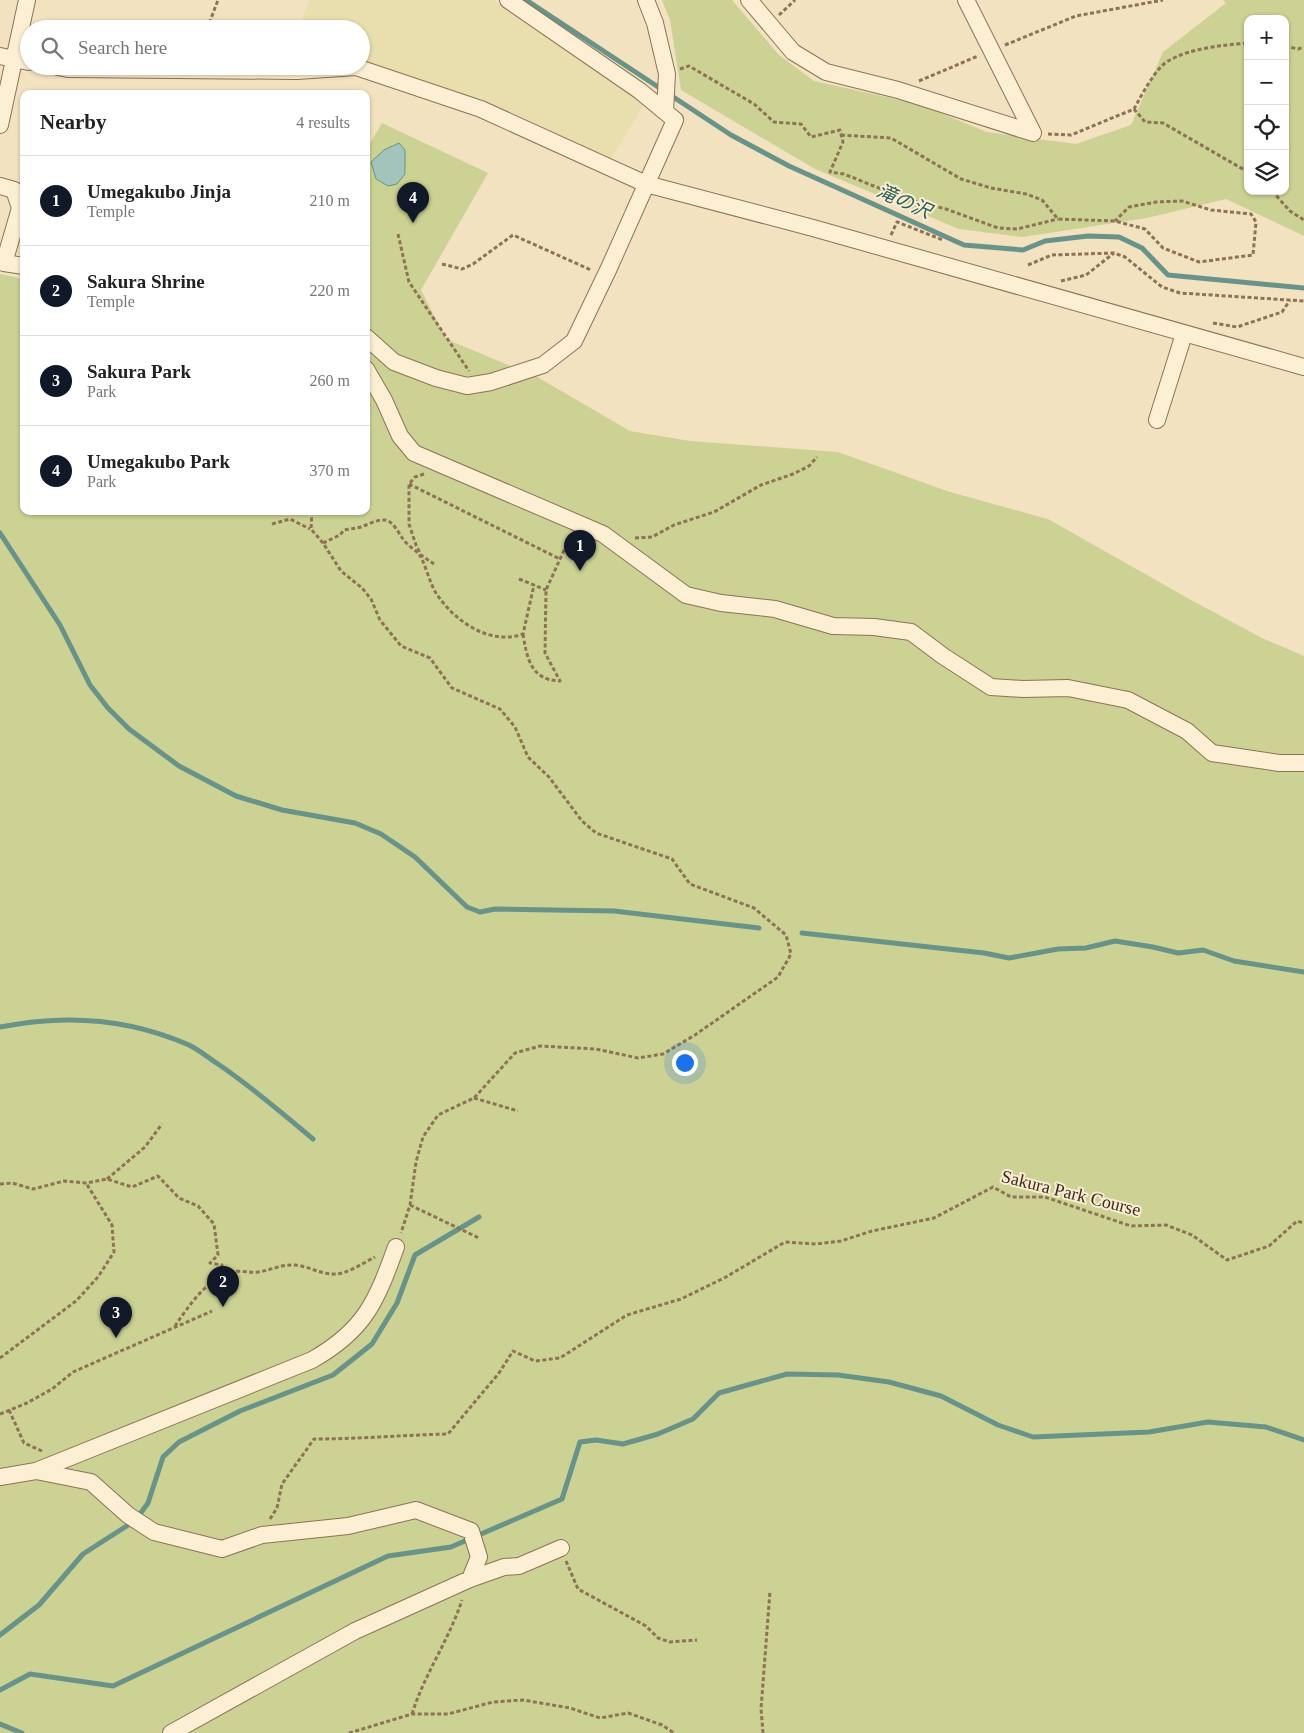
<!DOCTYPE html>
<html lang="en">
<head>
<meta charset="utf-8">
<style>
  :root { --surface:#fff; --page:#f6f6f6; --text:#222; --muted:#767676; --line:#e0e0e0; --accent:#111827 }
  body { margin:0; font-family:"Times New Roman","Noto Sans JP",serif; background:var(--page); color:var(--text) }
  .controls { position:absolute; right:15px; top:15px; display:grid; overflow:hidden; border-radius:10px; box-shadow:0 1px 4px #0004 }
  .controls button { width:45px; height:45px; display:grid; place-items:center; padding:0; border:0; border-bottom:1px solid var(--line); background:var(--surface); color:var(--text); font:25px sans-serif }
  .you { position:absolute; left:684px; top:1062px; width:18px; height:18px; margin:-12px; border:4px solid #fff; border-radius:50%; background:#1a73e8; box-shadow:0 0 0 8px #1a73e833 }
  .badge { display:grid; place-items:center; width:32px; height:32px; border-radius:50%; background:var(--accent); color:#fff; font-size:16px; font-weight:700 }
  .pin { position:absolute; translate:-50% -41px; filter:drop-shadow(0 1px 2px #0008) }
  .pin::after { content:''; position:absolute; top:26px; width:18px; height:15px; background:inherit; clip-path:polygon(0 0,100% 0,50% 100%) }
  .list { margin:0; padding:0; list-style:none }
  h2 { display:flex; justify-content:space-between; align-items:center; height:65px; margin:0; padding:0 20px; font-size:21px }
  h2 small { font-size:16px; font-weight:400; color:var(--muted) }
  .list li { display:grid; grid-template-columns:32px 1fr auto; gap:15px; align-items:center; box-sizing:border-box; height:90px; padding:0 20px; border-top:1px solid var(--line) }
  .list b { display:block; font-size:19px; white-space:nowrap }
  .list p { margin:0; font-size:16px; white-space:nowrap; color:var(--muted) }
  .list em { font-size:16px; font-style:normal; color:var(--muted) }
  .icon { flex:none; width:28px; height:28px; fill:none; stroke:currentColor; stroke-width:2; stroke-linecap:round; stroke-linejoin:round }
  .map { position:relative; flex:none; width:1304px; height:1733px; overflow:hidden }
  .search { position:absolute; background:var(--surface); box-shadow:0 1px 4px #0004; left:20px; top:20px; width:350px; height:55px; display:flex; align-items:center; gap:12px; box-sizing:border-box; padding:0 18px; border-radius:28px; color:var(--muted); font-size:19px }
  .panel { position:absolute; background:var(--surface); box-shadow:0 1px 4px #0004; left:20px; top:90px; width:350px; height:425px; border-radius:10px }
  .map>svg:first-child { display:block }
  .farmland { fill:#e9dead }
  .green { fill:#ccd293; fill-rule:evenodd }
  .water { fill:#a3c4ba; stroke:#699388 }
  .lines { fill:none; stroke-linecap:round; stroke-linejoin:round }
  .stream { stroke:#699388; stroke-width:5 }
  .minor-casing { stroke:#8e7256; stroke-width:18 }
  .path { stroke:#8e7256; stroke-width:3; stroke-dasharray:4 2.5; stroke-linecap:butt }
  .minor { stroke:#fcefd4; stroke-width:16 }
  .labels { text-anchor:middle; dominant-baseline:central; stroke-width:4; stroke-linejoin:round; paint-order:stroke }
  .street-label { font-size:18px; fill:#3c2b1c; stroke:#f9ecd1 }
  .water-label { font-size:19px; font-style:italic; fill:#295d59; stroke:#f9ecd1 }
</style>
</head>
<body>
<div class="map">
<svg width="1304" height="1733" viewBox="0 0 1304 1733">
  <rect width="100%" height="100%" fill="#f3e2c0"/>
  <path class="farmland" d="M310,0H494L644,104L611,159L483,102L361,61V29H298Z"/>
  <path class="green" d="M662,0H732L779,55L814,81L918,104L987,132L1076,144L1131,125L1163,52L1226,3L1223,0H1304V236L1226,199L1147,218L1023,237L959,229L815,169L681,90L670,20ZM1248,19H1285V191H1248Z
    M382,123L488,173L421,290L446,339L539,378L630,431L690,441L838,452L950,492L1048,519L1191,600L1262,638L1304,656V1733H0V274L24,279V511H366V150Z"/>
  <path class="water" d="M399,143L405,150V174L397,184L388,186L376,179L371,162L384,150Z"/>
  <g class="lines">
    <path class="stream" d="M526,0L731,135L789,166L964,245L1023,250L1045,241L1088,236L1119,237L1142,248L1168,275L1304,288
      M0,533L60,625L90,685L108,708L129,729L179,766L236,796L282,810L355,823L381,834L415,857L467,907L480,912L495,909L614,911L759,928
      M802,933L984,953L1009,958L1058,949L1086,948L1115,941L1153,947L1178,953L1203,950L1234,961L1304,972
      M0,1027C65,1014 128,1018 189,1045C199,1050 209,1058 218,1064C252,1087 282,1113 313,1139
      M140,1514L148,1503L163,1457L179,1442L240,1411L333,1375L372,1344L397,1303L415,1255L479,1217
      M0,1635L39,1605L83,1554L133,1522
      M0,1690L30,1674L113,1686L388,1556L451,1547L562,1499L580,1442L596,1440L623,1444L658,1434L693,1419L719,1393L787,1374L838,1375L889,1382L941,1396L998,1425L1033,1437L1149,1432L1208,1422L1266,1427L1304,1440
      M0,1724L22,1733"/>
    <defs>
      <path id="minor" d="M646,0L655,23L667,74L665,112
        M749,0L793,52L826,72L898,90L1033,133
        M966,0L1033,133
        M0,56L29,62
        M54,66L68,69L297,71L356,67L481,109L646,184L813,228L1304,367
        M0,125L27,0
        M0,186L14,190L20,208L4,263L24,266
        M366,337L394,362L436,378L467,386L491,382L543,365L574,341L609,268L675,120L640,91L508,0
        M366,369L384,400L400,436L414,453L603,534L686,595L721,603L775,609L833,626L874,627L911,632L943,656L991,687L1023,689L1068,688L1128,700L1187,731L1212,753L1279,763H1304
        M1157,420L1184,334
        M36,1471L91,1482L128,1515L154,1532L222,1549L262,1535L348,1526L416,1510L471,1531L479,1557L470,1579
        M0,1477L36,1471L312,1360C365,1330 376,1302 396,1247
        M171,1733L355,1631L470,1579L504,1567L519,1566L561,1548"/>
    </defs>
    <use href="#minor" class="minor-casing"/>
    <path class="path" d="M779,15L795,0
      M207,29L218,0
      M1005,45L1076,16L1163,0
      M1285,46L1298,49L1304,47
      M680,69L689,66L754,104L774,122L801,124L811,137L840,130L843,142L830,172L844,174L906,199L946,209L998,228L1017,229L1058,219
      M919,81L978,56
      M1134,109C1141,96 1149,81 1159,69C1175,49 1224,45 1248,43
      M1048,134L1071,135L1134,109L1145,122L1163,123L1248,172
      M841,135L891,138L961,179L991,188L1026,194L1042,200L1058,219L1115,221L1145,229L1163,248L1199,262L1253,255L1256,222L1251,214L1211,210L1182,201L1156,202L1129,207L1115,221
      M1272,191L1290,211L1304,220
      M398,234L409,282L469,371
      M891,235L897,222L943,240
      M442,264L462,269L473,264L513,235L591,270
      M1028,265L1052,255L1114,253L1125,257L1162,287L1180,293L1304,301
      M1061,281L1086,275L1114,253
      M1213,323L1237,327L1282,312L1290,300
      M424,474L415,477L409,484V524L416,545L421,555L434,564
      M409,484L560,559
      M312,511L311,529L323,543L341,571L362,588L371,599L380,620L401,646L430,658L452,688L500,709L515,727L528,757L549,777L582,821L596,833L672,859L690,884L754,908L786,935L791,954L778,977L695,1035L663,1054L638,1058L596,1049L540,1046L515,1053L474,1098L438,1115L423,1137L416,1162L410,1205L401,1233
      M272,524L290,519L310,529
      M635,538L652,537L674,525L714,512L761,485L793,474L809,466L817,457
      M323,543L340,535L344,530C348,529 352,529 356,528C365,527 375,519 385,520C393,521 398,532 403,539C407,545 414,549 419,554C424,560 430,584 436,593C454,621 490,646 523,634L534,585
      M519,579L546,590
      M523,634C527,659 531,680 560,681L545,653L546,590L570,537
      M474,1098L518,1111
      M107,1179L145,1147L162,1124
      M0,1184L12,1183L33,1189L64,1181L86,1183L107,1179L132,1187L158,1176L179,1198L198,1206L214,1224L218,1255L210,1263L222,1265L221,1275
      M410,1205L479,1238
      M175,1326C188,1307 208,1277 232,1272C240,1270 249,1273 258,1272C272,1270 282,1264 295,1265C308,1266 320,1274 333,1274C346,1275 363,1263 375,1257
      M0,1358L76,1301L98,1277L114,1252L112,1225L86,1183
      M9,1410L24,1443L42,1451
      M0,1414L27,1403L52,1389L73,1372L212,1311
      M270,1519L277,1508L282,1484L314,1439C359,1439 403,1435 448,1434L499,1373L513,1351L535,1361L560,1358L627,1315L681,1299L726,1277L785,1242L816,1244L841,1241L872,1231L934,1218L993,1187L1011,1197H1045L1131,1226L1166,1225L1192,1235L1227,1260L1269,1246L1297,1221L1304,1223
      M566,1561L578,1589L646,1626L658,1638L670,1642L697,1640
      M412,1714C424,1675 449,1640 462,1600
      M349,1733L412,1714H448L493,1702L523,1700L570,1708L600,1718L628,1713L662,1725L674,1733
      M763,1733L761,1709L770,1591"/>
    <use href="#minor" class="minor"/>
  </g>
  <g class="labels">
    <g class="street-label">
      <text transform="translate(1071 1193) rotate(14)">Sakura Park Course</text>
    </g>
    <g class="water-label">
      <text transform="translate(904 201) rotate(24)">滝の沢</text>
    </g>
  </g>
</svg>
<div class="controls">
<button>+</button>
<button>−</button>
<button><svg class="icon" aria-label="locate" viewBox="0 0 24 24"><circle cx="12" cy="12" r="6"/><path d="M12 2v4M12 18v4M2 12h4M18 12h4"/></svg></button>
<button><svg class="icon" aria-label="layers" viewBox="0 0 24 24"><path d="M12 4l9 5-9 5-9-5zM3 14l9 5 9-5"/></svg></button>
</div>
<div class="you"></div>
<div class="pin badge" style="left:580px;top:571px">1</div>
<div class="pin badge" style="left:223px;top:1307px">2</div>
<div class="pin badge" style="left:116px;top:1338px">3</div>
<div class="pin badge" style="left:413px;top:223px">4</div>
<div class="search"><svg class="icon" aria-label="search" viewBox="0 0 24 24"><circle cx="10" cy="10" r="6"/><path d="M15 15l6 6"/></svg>Search here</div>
<section class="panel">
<h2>Nearby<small>4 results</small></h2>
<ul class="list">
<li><span class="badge">1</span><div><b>Umegakubo Jinja</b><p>Temple</p></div><em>210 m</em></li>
<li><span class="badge">2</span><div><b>Sakura Shrine</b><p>Temple</p></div><em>220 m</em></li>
<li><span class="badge">3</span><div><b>Sakura Park</b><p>Park</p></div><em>260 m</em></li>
<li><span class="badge">4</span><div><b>Umegakubo Park</b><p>Park</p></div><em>370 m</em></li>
</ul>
</section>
</div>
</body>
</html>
